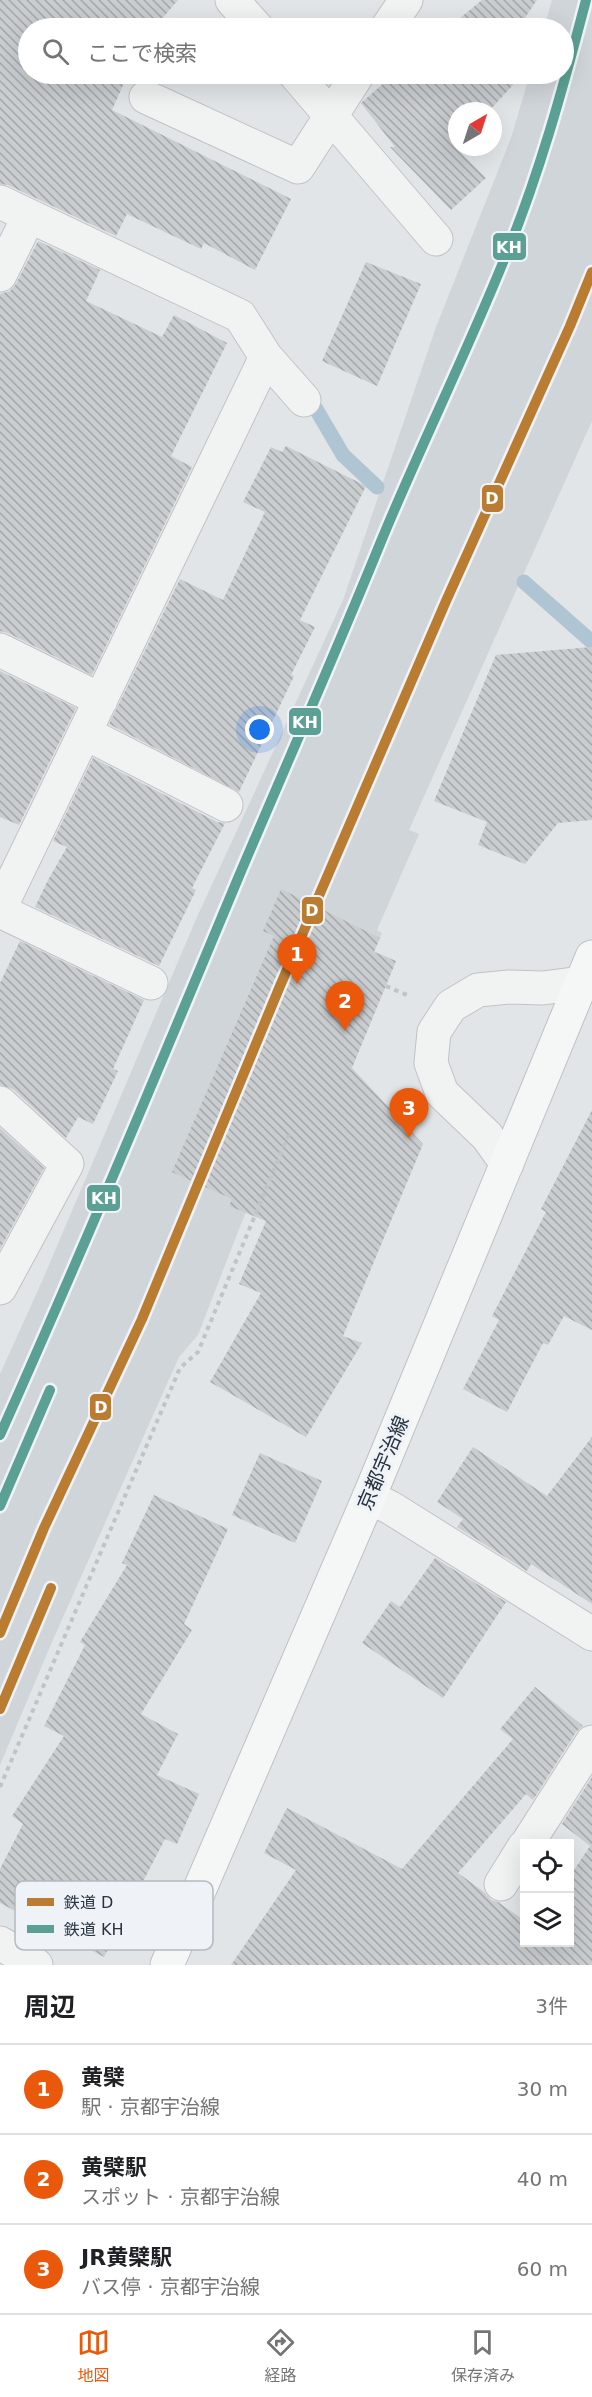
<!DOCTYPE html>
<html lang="ja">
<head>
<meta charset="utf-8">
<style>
  :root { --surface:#fff; --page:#f6f6f6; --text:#202124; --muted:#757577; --line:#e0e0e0; --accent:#ea580c }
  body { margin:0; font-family:"DejaVu Sans","Noto Sans JP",sans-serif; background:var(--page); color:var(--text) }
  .controls { position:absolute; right:18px; bottom:18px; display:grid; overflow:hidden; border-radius:0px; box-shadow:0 6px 24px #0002 }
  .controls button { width:54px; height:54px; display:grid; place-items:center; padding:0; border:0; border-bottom:2px solid var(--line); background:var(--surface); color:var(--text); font:30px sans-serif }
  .compass { position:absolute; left:448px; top:102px; width:54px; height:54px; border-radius:50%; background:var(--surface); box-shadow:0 6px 24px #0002; rotate:39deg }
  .you { position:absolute; left:260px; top:730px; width:21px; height:21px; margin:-15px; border:4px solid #fff; border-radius:50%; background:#1a73e8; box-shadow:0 0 0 9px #1a73e833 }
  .badge { display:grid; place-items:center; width:39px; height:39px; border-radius:50%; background:var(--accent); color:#fff; font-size:20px; font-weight:700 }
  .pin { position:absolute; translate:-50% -50px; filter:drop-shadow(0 2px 3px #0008) }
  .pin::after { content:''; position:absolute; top:32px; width:21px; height:18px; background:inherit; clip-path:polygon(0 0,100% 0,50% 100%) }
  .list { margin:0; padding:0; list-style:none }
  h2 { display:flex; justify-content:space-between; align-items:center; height:78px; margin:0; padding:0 24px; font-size:26px }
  h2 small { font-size:20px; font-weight:400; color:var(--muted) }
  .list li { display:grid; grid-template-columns:39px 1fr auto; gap:18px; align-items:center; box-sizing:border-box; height:90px; padding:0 24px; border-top:2px solid var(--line) }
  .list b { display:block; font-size:22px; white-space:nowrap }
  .list p { margin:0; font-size:20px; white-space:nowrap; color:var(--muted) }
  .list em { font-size:20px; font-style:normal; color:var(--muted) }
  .icon { flex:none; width:33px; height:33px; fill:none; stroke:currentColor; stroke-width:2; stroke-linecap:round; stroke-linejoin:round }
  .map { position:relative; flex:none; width:592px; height:1965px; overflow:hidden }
  .search { position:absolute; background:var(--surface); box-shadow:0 6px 24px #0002; left:18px; right:18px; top:18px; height:66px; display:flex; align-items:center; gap:15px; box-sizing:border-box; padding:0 21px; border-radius:33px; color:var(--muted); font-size:22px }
  .sheet { height:348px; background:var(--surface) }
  nav { display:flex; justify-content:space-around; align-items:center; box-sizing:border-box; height:84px; border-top:2px solid var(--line); background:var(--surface); font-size:16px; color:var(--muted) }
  nav a { display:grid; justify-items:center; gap:3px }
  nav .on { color:var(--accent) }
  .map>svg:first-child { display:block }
  .built { fill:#d0d5da }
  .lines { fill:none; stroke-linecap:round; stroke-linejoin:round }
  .stream { stroke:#afc5d3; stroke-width:15 }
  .building { fill:url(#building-back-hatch) }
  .street-casing { stroke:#c0c3c5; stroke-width:35 }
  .primary-casing { stroke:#bec2c5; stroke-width:35 }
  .path { stroke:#c0c4c7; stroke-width:4; stroke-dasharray:4.5 4.5; stroke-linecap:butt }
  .street { stroke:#f1f3f3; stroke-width:33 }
  .primary { stroke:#f5f6f6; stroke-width:33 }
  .rail-1-casing { stroke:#eff3f7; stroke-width:15 }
  .rail-2-casing { stroke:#eff3f7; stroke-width:15 }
  .rail-1 { stroke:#ba7c31; stroke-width:10 }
  .rail-2 { stroke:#5ba094; stroke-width:10 }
  .labels { text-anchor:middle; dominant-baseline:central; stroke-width:6; stroke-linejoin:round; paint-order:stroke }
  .street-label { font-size:20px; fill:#283441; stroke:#eff3f7 }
  .key { fill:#eff3f7; stroke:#b3bac0; stroke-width:1.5 }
  .key-label { font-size:16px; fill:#283441 }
  .line-badge { stroke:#eff3f7; stroke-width:2 }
  .badge-label { font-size:16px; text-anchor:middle; font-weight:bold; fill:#fff }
</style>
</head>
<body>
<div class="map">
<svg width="592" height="1965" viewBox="0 0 592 1965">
  <defs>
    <pattern id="building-back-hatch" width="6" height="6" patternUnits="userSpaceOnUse" patternTransform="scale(1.5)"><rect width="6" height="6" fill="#cacdcf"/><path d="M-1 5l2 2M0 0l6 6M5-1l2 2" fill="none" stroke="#a4a7aa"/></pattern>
  </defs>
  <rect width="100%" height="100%" fill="#e2e5e7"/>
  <path class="built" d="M552,0H592V421L409,830L419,834L377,930L382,933L374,951L396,961L344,1086L281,1130L241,1224L198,1335L179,1357L52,1642L0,1765V1374L43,1279L197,917L343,600L436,327L511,138L530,74H564V28H544Z"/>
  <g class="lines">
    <path class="stream" d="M316,409L343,455L377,487
      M524,582L592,642"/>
  </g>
  <path class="building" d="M0,0H178L154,28H28V74H128L112,110L291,199L255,270L204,243L201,249L127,214L116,236L8,185L0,184Z
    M482,0H537L518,28H448Z
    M394,74H523L489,111H457L455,147L486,178L451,210L390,147H395L361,103Z
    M38,241L100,270L86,301L162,337L174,315L227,343L171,456L192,467L92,675L8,633L0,631V294L10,291L16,284Z
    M366,262L421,284L377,386L322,361Z
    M286,446L366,486L300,620L315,627L291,675L294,676L239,792L109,724L180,579L223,600L265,512L243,502L271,447L282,452Z
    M592,647V820L558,823L525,864L478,845L487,822L434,801L496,655Z
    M0,671L76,708L19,825L0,817Z
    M93,758L217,822L225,823L192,888L196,890L159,966L35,907L48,880L67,847L53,841Z
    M281,889L380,938L374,952L396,961L352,1068L423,1144L343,1336L362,1343L306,1437L210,1382L261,1293L239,1284L266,1221L229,1206L232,1199L172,1172L274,936L263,931Z
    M20,941L144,1000L113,1069L118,1071L93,1124L78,1117L66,1138L13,1089L0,1085V983Z
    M592,1110V1330L564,1316L548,1345L543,1343L507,1412L463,1389L499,1320L492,1316L546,1212L541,1209Z
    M0,1128L44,1168L0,1249Z
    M592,1437V1604L531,1564L527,1571L457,1527L463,1519L437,1502L473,1447L547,1496Z
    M260,1453L322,1481L295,1543L232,1515Z
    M154,1495L228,1529L184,1624L192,1630L141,1714L178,1734L157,1775L199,1794L177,1844L165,1839L104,1957L0,1903V1869L23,1824L12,1816L64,1736L44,1726L85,1645L80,1642L127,1565L122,1563Z
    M435,1558L506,1602L443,1698L362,1643L391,1601L400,1607Z
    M535,1687L583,1726L576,1732L533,1800L526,1794L458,1873L484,1892L491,1900L498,1902L525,1921V1942H570V1876L590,1846L562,1824L592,1777V1965H231L296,1870L264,1853L287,1808L402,1869L513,1739L500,1729Z"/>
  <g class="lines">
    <defs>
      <path id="street" d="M232,0L257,28
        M387,28L406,0
        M295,74L436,239
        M146,97L298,167L358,74
        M0,202L240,316L266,357L0,908
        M0,275L29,216
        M266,357L304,400
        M0,650L101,700
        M85,733L226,805
        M0,911L151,983
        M0,1103L67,1164L0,1288
        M507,1164L487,1136L442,1093L431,1063L434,1032L451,1006L478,990L509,987L543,988L581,983
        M369,1497L391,1508L592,1634
        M527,1844L592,1742
        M501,1884L524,1847
        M0,1943L36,1965"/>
      <path id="primary" d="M167,1965L369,1497L592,957"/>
    </defs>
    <use href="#street" class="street-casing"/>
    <use href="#primary" class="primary-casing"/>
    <path class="path" d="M386,986L407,995
      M0,1787L180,1368L198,1352L289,1134"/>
    <use href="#street" class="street"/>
    <use href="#primary" class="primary"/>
    <defs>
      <path id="rail-1" d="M0,1633L44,1528L142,1319L280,986L446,601L570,326L592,272
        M0,1709L51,1588"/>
      <path id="rail-2" d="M0,1435C83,1250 161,1063 239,876C287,763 336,652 382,539C421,445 466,354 504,260C539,176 563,88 586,0
        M0,1506L50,1390"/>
    </defs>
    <use href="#rail-1" class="rail-1-casing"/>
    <use href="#rail-2" class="rail-2-casing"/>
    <use href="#rail-1" class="rail-1"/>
    <use href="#rail-2" class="rail-2"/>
  </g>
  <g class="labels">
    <g class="street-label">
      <text transform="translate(383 1463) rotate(-67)">京都宇治線</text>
    </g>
  </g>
  <rect x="15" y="1881" width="198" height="69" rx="9" class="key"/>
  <rect x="27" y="1898" width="27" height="8" fill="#ba7c31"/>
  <rect x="27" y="1925" width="27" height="8" fill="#5ba094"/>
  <g class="key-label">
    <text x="64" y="1908">鉄道 D</text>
    <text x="64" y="1935">鉄道 KH</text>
  </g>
  <g class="line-badge">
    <rect x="492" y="232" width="35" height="29" rx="6" fill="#5ba094"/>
    <rect x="481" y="484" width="23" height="29" rx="6" fill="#ba7c31"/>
    <rect x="288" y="707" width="34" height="29" rx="6" fill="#5ba094"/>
    <rect x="301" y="896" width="23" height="29" rx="6" fill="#ba7c31"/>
    <rect x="86" y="1184" width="35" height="28" rx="6" fill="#5ba094"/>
    <rect x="89" y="1393" width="23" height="28" rx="6" fill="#ba7c31"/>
  </g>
  <g class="badge-label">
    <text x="509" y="253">KH</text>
    <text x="492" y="504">D</text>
    <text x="305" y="728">KH</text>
    <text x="312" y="916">D</text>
    <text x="104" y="1204">KH</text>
    <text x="101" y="1413">D</text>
  </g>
</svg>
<div class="controls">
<button><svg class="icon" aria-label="locate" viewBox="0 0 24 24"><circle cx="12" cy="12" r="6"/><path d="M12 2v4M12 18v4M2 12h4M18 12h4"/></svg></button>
<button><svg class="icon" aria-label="layers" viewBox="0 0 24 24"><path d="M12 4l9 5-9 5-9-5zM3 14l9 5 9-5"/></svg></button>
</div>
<svg class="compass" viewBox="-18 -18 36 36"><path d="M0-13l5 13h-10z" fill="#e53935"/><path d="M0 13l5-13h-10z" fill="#757577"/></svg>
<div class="you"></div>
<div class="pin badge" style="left:297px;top:984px">1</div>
<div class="pin badge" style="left:345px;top:1031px">2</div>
<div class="pin badge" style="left:409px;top:1138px">3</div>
<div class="search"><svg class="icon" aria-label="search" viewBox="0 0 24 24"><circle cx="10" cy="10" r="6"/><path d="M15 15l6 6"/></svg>ここで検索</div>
</div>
<section class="sheet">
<h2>周辺<small>3件</small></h2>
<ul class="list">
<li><span class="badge">1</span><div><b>黄檗</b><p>駅 · 京都宇治線</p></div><em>30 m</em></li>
<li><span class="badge">2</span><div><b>黄檗駅</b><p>スポット · 京都宇治線</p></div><em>40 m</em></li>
<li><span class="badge">3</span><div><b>JR黄檗駅</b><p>バス停 · 京都宇治線</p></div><em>60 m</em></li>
</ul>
</section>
<nav>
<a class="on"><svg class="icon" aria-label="map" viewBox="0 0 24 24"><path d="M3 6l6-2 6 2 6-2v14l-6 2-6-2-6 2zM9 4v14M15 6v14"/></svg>地図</a>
<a><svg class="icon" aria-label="directions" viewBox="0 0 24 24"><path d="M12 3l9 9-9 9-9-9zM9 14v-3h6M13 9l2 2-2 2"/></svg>経路</a>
<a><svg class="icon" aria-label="saved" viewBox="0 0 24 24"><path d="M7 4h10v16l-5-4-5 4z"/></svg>保存済み</a>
</nav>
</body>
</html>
